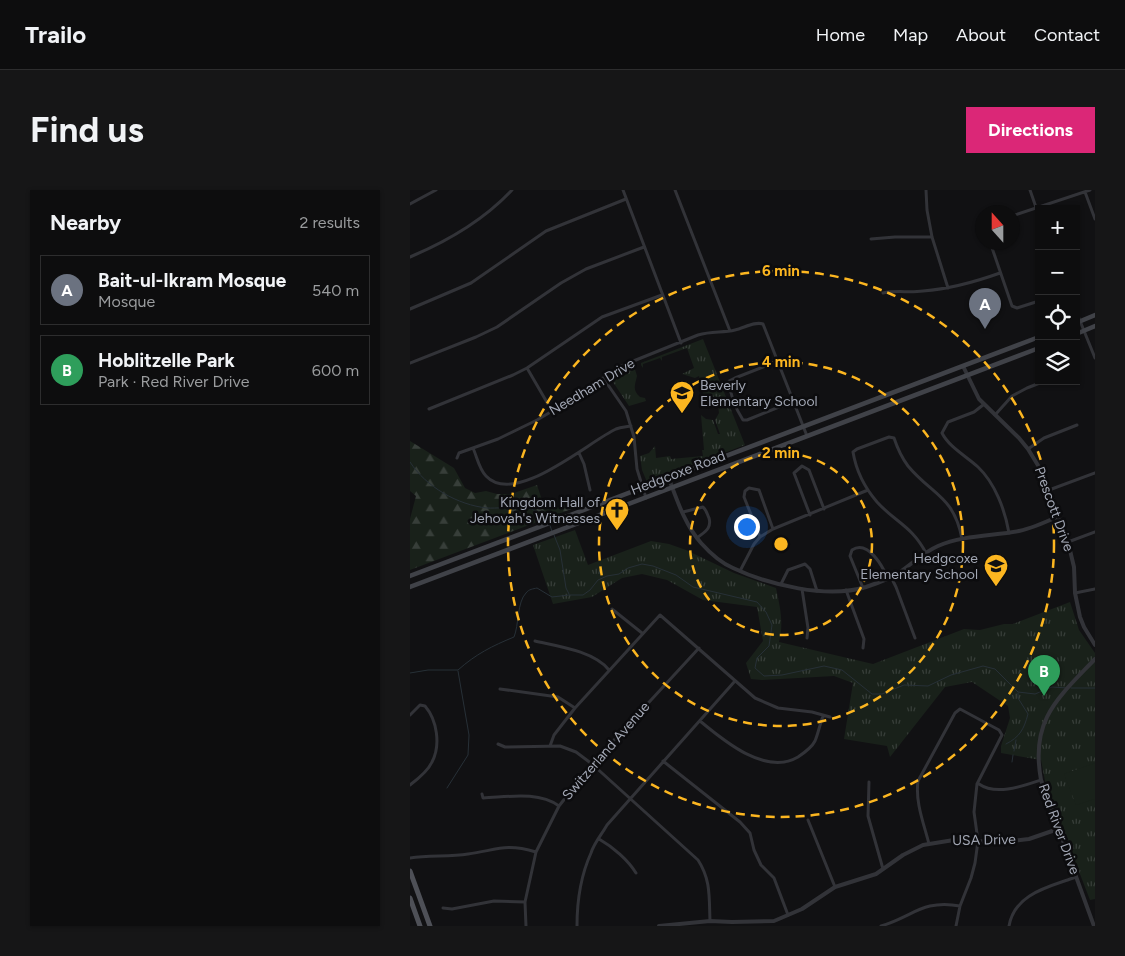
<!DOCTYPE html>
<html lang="en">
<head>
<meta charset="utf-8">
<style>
  :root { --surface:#0d0d0e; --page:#161617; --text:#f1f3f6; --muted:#9a9c9e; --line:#2d2d2e; --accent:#db2777 }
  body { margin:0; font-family:Figtree,sans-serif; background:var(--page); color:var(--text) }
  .controls { position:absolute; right:15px; top:15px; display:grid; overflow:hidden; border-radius:0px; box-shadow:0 1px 4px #0004 }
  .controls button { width:45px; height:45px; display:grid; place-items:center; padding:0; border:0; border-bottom:1px solid var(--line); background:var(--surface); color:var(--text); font:25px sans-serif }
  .compass { position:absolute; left:565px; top:15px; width:45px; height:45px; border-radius:50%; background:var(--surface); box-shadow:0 1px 4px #0004; rotate:339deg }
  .you { position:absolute; left:336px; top:336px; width:18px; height:18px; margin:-12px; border:4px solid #fff; border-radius:50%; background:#1a73e8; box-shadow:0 0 0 8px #1a73e833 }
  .badge { display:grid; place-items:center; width:32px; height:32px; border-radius:50%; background:var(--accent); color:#fff; font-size:16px; font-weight:700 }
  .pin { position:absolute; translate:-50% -41px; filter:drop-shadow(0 1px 2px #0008) }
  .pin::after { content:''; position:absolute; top:26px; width:18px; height:15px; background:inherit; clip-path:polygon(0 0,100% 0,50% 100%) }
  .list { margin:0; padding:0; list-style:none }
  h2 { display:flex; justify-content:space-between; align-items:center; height:65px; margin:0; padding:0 20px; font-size:21px }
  h2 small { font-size:16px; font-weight:400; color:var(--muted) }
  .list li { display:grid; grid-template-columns:32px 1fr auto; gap:15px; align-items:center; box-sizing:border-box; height:70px; margin:0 10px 10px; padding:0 10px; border:1px solid var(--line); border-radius:0px }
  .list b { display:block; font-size:19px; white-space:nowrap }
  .list p { margin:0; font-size:16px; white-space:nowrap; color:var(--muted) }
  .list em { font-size:16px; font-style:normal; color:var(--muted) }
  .icon { flex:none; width:28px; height:28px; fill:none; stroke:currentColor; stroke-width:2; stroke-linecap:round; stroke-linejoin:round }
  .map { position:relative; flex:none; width:685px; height:736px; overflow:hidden; border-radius:0px }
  header { display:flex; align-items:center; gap:30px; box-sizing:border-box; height:70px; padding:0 25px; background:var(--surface); border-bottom:1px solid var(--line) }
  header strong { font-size:24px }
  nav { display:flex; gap:28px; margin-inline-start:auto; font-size:18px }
  .intro { display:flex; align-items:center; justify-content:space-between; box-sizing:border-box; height:120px; padding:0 30px }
  h1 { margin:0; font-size:35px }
  .button { padding:12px 22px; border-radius:0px; background:var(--accent); color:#fff; font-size:18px; font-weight:700 }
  main { display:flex; gap:30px; padding:0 30px }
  aside { flex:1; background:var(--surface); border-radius:0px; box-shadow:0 1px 4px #0004 }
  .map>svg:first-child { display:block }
  .grass { fill:url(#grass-tufts) }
  .forest { fill:url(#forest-firs) }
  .garden { fill:#19211a }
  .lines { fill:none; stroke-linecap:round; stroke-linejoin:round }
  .stream { stroke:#273037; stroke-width:1 }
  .minor { stroke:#323338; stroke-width:3 }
  .tertiary { stroke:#323338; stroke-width:4 }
  .secondary { stroke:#404248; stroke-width:4.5 }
  .primary { stroke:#4e5057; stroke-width:5 }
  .ring { fill:none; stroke:#fcb620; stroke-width:2.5; stroke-dasharray:9 6 }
  .labels { text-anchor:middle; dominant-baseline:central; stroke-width:5; stroke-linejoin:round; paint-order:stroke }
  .poi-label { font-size:14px; fill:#a2a7b4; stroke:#0c0c0e; text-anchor:end }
  .street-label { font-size:14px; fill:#a2a7b4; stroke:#0c0c0e }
  .centre { fill:#fcb620; stroke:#0c0c0e; stroke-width:2.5 }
  .ring-label { font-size:15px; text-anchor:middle; font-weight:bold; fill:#fcb620; stroke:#0c0c0e; stroke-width:5; stroke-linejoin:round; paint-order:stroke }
</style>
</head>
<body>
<header>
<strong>Trailo</strong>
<nav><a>Home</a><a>Map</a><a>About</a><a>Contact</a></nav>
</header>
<div class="intro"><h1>Find us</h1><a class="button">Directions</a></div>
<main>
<aside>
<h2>Nearby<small>2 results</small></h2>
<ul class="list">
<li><span class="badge" style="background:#6b7280">A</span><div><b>Bait-ul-Ikram Mosque</b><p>Mosque</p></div><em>540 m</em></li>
<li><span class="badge" style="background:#2e9e5b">B</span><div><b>Hoblitzelle Park</b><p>Park · Red River Drive</p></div><em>600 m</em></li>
</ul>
</aside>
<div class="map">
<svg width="685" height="736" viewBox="0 0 685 736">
  <defs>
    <pattern id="grass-tufts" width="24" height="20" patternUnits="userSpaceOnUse" patternTransform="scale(1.25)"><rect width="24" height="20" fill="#19211a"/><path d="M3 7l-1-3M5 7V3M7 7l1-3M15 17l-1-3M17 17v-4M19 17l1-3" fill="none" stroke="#373e39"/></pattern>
    <pattern id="forest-firs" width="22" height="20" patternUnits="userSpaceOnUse" patternTransform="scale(1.25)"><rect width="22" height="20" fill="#19211a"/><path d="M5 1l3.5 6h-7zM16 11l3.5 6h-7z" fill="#373e39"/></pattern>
  </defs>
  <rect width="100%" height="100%" fill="#111113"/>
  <path class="grass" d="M293,149L335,255L237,292L232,280L230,266L239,263L245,256L246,268L260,266L261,269L293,266L292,260H294L291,225L296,229L303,230L308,244H310L305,230L309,223L308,215L294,208L289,186L285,188L272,184L284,178L277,158L252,167V171L250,168L233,174V178L231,175V173Z
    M224,176L227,186C225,195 222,200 230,207L235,208L236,211L219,216L201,189L213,181Z
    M165,340L178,375L241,351L259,354L276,360L324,383L366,398C370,417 374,433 369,452L463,474L554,439L570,440L594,434H603L660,412L669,440L685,463V709L680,710L636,596L631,570L591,563V556L600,528L598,516L562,492L535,497L480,567L477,556L434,549L443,493L424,486L352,490L341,489L336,473L353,451L347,417L293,410L257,390L232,384L212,388L182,407L143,414L123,355Z"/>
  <path class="forest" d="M0,251L44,278L55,298L65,303L76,301L87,304H101L127,295L134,316C145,321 153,314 164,313C167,313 170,314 172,315L0,380V329L6,306L0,301Z"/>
  <path class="garden" d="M685,573V609L666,615L654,584Z"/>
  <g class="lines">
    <path class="stream" d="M0,272C16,297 48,315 77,318C96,319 122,312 136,328C139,331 141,338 142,342
      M144,345L150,360L156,398L159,404
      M0,483L18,480H48C66,464 82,456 104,447C109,435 107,412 116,403C119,399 123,399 127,398L142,407L159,405H173L180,400L188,390L197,386L209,384L218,378L232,374L243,376L266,385L283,397L347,412L356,422L362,435L359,456L347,468L345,478L354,486L372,485L414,476L432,480L462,504H472L494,495L518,496L541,485L573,476L585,479L608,502L625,504L642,497L657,498
      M661,498H685
      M596,554C610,547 614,539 618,524L608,508V503
      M604,561L606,550
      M602,572L603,565
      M37,598L58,565L59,545L48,481"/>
    <path class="minor" d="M213,0L271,153
      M265,0L320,141
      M516,0L517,20L522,47L538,98
      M620,0L629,26
      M675,2L685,29
      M0,14L26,0
      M602,26L680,0
      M461,49L485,47H522
      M580,52L602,116L607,118L629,111
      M0,67C38,51 73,31 102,0
      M473,103C486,100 499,103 513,101C539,99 565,92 590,83
      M0,119L61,93L136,41L216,9
      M666,121L685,168
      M368,171L325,188L319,191C320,204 326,219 333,230H337L384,211
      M0,173L66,147L87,137L151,93L176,79L234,57
      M117,178L142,221
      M194,189L216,221L224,247L227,279L236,308
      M573,215L564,222L538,232L532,243C539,257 556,266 568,277C585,293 595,320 599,343
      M19,219L103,185L117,178L192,127L252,105
      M585,225L602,206L617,198L635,191
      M63,258C67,267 69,279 76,286C105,317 178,252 206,239C211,237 216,237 221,236
      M618,259L634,248L667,235
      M169,263L174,274L180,300
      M47,268L49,263L88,249L127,230L156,213L211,176L288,145C302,141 313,143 325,140C334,138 345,131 353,134L397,246
      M639,300L685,283
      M273,322L293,317C297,321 297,324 299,328C302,339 294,342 287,348
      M400,325L384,283L392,276L399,280L414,319
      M350,347L334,307L335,301L339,298L349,300L363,339
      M658,352L685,342
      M516,363C502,336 485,332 467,312C455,298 446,280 443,262L447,259L479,247L484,248C487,257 492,268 498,276C522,305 544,306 552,349
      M330,381L344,354L350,347L363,339L458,300
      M481,387L486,397L505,448
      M371,394L378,380L395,374L400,379L407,401
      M453,398L440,366L442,360C458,349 473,377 478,389
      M392,399L398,438L397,448
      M436,400L454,449L453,458
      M665,403L685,399
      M202,419L232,443
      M125,451C147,456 184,461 199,480
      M90,499L148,507L165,518
      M0,525L10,515L15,516C27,530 31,555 22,572C18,581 8,589 0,595
      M290,531C314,551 356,586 388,567C394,563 402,557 405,551C408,544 410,534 413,526
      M88,554L95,557L150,556L166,562L182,574L288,670C301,690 299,707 300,731
      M140,556L144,545L165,518L250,425L345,508L368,518L402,522L420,527
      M253,571L330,632L340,643L344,660L351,675L364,688L378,725
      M459,592L458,626L473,679
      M567,594H569C586,606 613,596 631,590
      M72,604L73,608C98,607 128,601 149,616
      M398,630L425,697
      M189,649C203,657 218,670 226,683
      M519,654C514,634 505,612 508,591L545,523L550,519L589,540L592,545L567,594L564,622L568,651L565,673L561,688L550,716L546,736
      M0,668C19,665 39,667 58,664C87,660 95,653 126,662
      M33,718L42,719L84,711L115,712
      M116,736L115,712L126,662L149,616L182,574L289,458
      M167,736C167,712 171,685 181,663C184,653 192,644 197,635L325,491
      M471,736C502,727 513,709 550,716
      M599,736C605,703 639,697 666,687"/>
    <path class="tertiary" d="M553,176L569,209L609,248L618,259L629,277L639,300L658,352L664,377L665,403L670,427L674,437L685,455
      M259,289C267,310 275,335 291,353C300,363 311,373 323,378C359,395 417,409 456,397C468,393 480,389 490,382C503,373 514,362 528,356C553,345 583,346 609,341C623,338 636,332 649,326
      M249,736L300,731L322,732L364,731L392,719L425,697L466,684L493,665L513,655L550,649L578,652L602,651L619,649L648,639
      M684,736L631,590C620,530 647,509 685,469"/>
    <path class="secondary" d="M666,133L685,125
      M666,144L685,136
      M0,386L629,147
      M0,397L629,158"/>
    <path class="primary" d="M0,681L20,736
      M0,708L10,736"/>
  </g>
  <g class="ring">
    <circle cx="371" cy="354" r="91"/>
    <circle cx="371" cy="354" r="182"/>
    <circle cx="371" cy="354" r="273"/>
  </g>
  <defs>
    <symbol id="school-pin" viewBox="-11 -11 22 30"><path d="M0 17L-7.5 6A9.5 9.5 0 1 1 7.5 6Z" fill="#fcb620" stroke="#0c0c0e"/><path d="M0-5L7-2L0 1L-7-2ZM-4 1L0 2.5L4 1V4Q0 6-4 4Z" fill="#111"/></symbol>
    <symbol id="church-pin" viewBox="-11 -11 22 30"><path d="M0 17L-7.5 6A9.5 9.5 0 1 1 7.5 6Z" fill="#fcb620" stroke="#0c0c0e"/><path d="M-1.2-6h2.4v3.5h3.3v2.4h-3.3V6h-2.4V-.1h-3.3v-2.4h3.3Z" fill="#111"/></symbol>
  </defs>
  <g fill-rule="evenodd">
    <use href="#school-pin" x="258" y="189" width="28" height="38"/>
    <use href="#church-pin" x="193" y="306" width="28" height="38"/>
    <use href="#school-pin" x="572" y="362" width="28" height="38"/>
  </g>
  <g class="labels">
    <g class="poi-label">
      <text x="290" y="195" text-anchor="start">Beverly<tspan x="290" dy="16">Elementary School</tspan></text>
      <text x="190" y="312">Kingdom Hall of<tspan x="190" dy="16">Jehovah's Witnesses</tspan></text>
      <text x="568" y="368">Hedgcoxe<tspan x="568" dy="16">Elementary School</tspan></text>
    </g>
    <g class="street-label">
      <text transform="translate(182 197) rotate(-31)">Needham Drive</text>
      <text transform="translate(268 283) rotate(-21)">Hedgcoxe Road</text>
      <text transform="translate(644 319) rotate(70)">Prescott Drive</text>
      <text transform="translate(196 561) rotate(-49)">Switzerland Avenue</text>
      <text transform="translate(649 639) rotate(70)">Red River Drive</text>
      <text transform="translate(574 650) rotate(-1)">USA Drive</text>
    </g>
  </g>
  <circle cx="371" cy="354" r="8" class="centre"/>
  <g class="ring-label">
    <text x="371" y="86">6 min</text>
    <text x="371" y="177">4 min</text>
    <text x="371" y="268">2 min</text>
  </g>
</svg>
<div class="controls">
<button>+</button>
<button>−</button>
<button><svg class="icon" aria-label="locate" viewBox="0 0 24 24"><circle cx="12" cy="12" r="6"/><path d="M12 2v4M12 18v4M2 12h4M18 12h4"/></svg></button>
<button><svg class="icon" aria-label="layers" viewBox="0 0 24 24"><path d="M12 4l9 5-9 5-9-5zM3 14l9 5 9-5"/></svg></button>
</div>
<svg class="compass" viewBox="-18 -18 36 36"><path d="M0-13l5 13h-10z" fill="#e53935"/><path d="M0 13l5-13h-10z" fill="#9a9c9e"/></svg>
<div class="you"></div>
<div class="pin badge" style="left:575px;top:139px;background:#6b7280">A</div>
<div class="pin badge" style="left:634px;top:506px;background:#2e9e5b">B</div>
</div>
</main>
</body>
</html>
